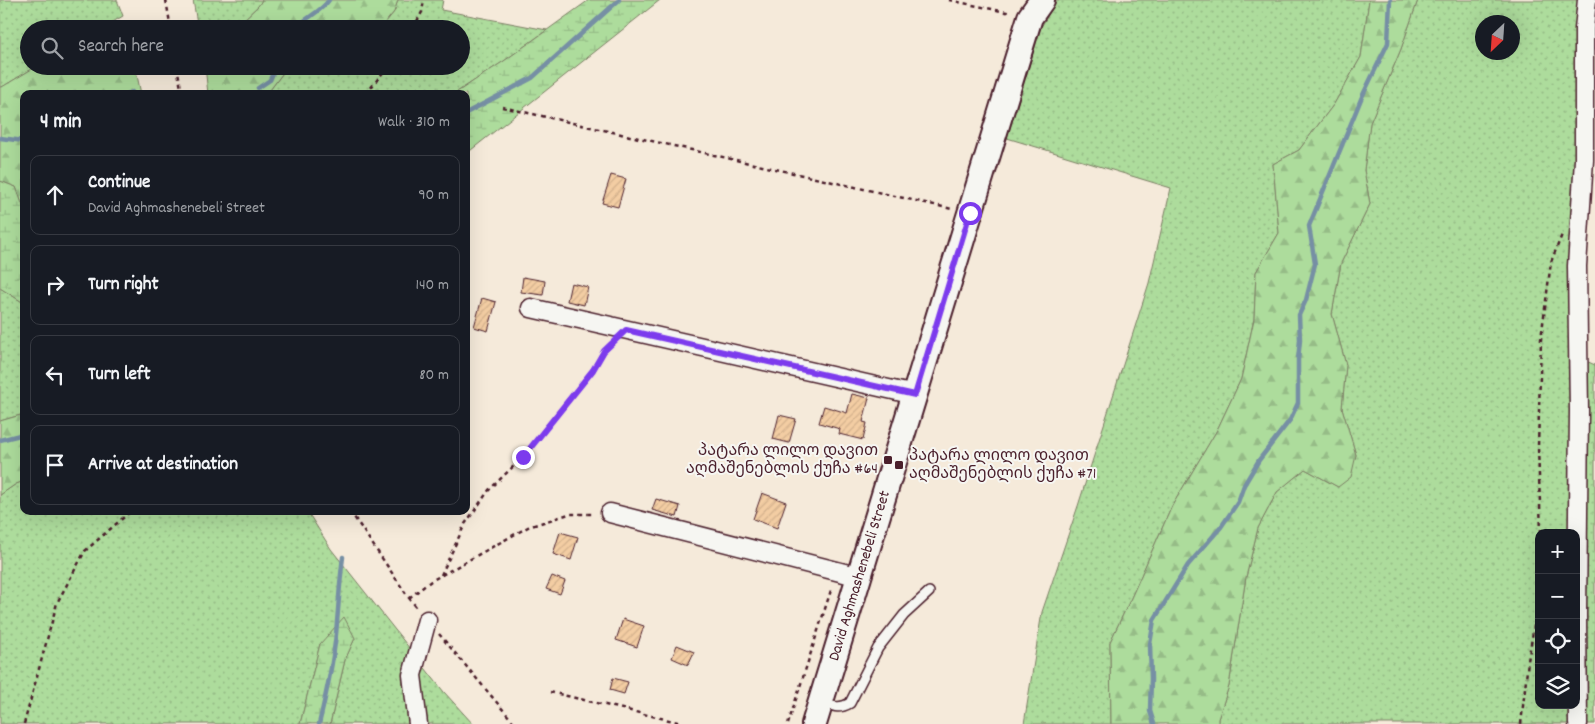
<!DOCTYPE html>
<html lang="en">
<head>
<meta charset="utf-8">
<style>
  :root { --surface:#171b24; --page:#242831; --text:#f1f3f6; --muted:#9ea1a6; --line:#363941 }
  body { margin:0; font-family:Dekko,"Noto Sans Georgian",sans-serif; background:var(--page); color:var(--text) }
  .controls { position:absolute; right:15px; bottom:15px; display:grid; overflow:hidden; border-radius:10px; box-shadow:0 5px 20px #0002 }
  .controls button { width:45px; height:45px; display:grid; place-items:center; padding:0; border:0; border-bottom:1px solid var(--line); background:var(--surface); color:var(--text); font:25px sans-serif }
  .compass { position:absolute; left:1475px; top:15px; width:45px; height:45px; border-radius:50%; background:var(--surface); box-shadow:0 5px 20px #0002; rotate:205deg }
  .stop { position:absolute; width:15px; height:15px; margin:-11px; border:4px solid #7c3aed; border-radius:50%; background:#fff }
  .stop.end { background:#7c3aed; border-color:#fff; box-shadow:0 1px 5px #0008 }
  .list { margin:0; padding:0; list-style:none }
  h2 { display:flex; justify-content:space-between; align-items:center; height:65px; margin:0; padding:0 20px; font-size:21px }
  h2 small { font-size:16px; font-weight:400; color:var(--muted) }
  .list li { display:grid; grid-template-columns:32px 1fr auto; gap:15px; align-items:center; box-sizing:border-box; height:80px; margin:0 10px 10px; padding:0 10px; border:1px solid var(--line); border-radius:10px }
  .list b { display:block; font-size:19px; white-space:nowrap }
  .list p { margin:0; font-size:16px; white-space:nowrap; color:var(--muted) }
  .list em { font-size:16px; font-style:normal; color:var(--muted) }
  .icon { flex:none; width:28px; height:28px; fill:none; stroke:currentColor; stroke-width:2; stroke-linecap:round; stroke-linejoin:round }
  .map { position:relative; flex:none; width:1595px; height:724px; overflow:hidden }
  .search { position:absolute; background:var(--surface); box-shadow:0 5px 20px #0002; left:20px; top:20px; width:450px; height:55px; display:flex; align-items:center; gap:12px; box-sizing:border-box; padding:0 18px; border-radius:28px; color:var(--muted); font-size:19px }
  .panel { position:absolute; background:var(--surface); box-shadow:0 5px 20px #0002; left:20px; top:90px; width:450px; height:425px; border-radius:10px }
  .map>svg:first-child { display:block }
  .green { fill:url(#green-dots); stroke:#7c7e64; fill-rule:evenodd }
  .forest { fill:url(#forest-firs); stroke:#7c7e64 }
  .wetland { fill:url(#wetland-marsh); stroke:#7c7e64 }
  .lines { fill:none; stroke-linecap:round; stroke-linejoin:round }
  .stream { stroke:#768fa4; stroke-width:4.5 }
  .building { fill:url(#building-hatch); stroke:#4a1f2b }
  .lane-casing { stroke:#4a1f2b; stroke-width:12 }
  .street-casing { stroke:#4a1f2b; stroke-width:21 }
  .secondary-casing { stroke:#4a1f2b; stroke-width:28 }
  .path { stroke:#4a1f2b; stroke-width:2.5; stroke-dasharray:4 4; stroke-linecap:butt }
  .lane { stroke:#f6f6f2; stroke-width:9 }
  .street { stroke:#f6f6f2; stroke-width:18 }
  .secondary { stroke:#f6f6f2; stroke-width:24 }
  .route { stroke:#7c3aed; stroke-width:6 }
  .poi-dot { fill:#4a1f2b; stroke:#f6f6f2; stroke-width:2 }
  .labels { text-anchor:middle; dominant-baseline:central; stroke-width:4; stroke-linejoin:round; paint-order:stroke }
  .poi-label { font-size:16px; fill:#4a1f2b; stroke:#f6f6f2; text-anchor:end }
  .street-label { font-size:16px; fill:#4a1f2b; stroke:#f6f6f2 }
</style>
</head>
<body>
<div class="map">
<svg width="1595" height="724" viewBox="0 0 1595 724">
  <defs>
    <pattern id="green-dots" width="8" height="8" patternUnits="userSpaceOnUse" patternTransform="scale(1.25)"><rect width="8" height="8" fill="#addc9c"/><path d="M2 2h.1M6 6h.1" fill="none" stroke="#96bc87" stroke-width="1.8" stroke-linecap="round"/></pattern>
    <pattern id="forest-firs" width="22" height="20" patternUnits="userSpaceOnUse" patternTransform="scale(1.25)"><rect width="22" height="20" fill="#addc9c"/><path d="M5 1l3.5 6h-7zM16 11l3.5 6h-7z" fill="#96bc87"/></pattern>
    <pattern id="wetland-marsh" width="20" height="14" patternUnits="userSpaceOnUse" patternTransform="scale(1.25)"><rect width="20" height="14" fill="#addc9c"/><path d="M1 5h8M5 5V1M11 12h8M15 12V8" fill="none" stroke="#96bc87"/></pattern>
    <pattern id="building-hatch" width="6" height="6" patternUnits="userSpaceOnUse" patternTransform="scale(1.25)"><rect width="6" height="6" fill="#f3cda3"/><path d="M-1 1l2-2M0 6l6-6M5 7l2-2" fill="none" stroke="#d2b08c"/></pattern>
  </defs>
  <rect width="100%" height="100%" fill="#f5eada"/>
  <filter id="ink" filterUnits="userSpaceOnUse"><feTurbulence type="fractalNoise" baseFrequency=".02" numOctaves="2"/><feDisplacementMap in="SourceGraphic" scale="10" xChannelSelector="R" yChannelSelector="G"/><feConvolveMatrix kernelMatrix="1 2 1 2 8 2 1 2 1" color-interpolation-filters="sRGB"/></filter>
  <g filter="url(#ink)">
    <path class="green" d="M0,0H117L123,16L101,29H29V66H37L2,87H0Z
      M193,0H262L259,5L234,29H198Z
      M398,0H443L441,10L547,30L504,61L454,94H267L288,66H461V29H380L394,12Z
      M1057,0H1369L1361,57L1334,104L1299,150L1273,164L1279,233L1256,272L1254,319L1241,379L1217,430L1172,506L1131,598L1110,642L1111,724H1024L1042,612L1078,506L1149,283L1171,188L1007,138L1041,27Z
      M1418,0H1581L1570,533H1539V705H1569L1570,724H1218V719L1229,686L1246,577L1258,528L1277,492L1305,469L1338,487L1356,455L1342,408L1346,365L1332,314L1341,263L1370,204L1364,170L1370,123L1401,49ZM1482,22H1512V52H1482Z
      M0,288L24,303V414L0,421Z
      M1584,360L1595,365V724H1583Z
      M24,481V511H307L331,549L365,592L444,692L473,724H330L345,660L355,638L320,644L300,724H0V495L16,484Z"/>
    <path class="forest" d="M262,0H398L394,12L380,29H234L259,5Z
      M1369,0H1418L1401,49L1370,123L1364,170L1370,204L1341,263L1332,314L1346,365L1342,408L1356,455L1351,477L1338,487L1305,469L1277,492L1258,528L1246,577L1229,686L1218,719V724H1111L1110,642L1131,598L1172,506L1217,430L1241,379L1254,319L1256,272L1279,233L1273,164L1299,150L1334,104L1361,57Z
      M37,66H135L141,94H24V209L16,187L0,181V87H2Z
      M205,66H288L267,94H208Z
      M24,414V481L16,484L0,495V421Z"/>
    <path class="wetland" d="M589,0H660L466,154V94H454L504,61Z
      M0,181L16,187L24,209V303L0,288Z
      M344,617L355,638L345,660L330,724H300L320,644Z"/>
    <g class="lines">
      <path class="stream" d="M295,29C305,18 321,12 329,0
        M258,88L270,80L276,66
        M127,94L132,92
        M466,113L532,78L619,0
        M0,138L24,141
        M0,440L24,434
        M319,724C327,691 335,656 337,622C339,600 340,579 343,557
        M1154,724L1150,711L1151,679L1150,644L1154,620L1188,565L1221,527L1238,502L1244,485L1259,460L1290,420L1298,403V360L1300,340L1299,315L1306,300L1315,264L1309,226L1361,99L1388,43L1390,0"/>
    </g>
    <path class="building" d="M611,175L626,179L618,207L602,203Z
      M523,277L545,281L543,295L521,292Z
      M571,283L588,287L584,305L567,301Z
      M482,298L496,302L488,331L474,327Z
      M852,394L869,398L863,422L867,423L863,440L839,434L840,429L819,423L824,406L847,413Z
      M779,415L796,419L789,443L773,439Z
      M762,493L786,502L777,528L753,519Z
      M656,499L680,506L677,517L652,510Z
      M560,532L578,537L571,560L553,554Z
      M552,576L565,581L560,594L546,589Z
      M623,619L644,626L637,647L616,640Z
      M677,645L694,652L688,665L672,658Z
      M613,678L628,682L624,694L610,690Z"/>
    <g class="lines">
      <defs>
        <path id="lane" d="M821,702C833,706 838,710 850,703L878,648L904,615L929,592"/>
        <path id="street" d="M531,308L915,395
          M610,513L860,577
          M418,724L412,675L427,620
          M1578,724L1577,615L1579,411L1577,266L1584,160V29L1587,0"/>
        <path id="secondary" d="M814,724L1030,17L1042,0"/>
      </defs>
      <use href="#lane" class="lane-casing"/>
      <use href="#street" class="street-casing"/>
      <use href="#secondary" class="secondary-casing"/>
      <path class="path" d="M166,0L171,29
        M949,0L1011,13
        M413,29L422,12L424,0
        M177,66L182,94
        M366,94L388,66
        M502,107L952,209
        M350,511L409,598L418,609
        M1541,533L1538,447L1541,339L1551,262L1563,232
        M441,575L465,524L489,490L523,457L593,370L604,351L613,343
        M409,598L431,581L528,527L569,514H595
        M439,634L515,724
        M550,692L686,724
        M24,724L57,603L85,551L131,511
        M788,724L832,587
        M1521,724L1528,661L1539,597"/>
      <use href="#lane" class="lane"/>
      <use href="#street" class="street"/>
      <use href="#secondary" class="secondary"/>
    </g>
  </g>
  <g class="lines" filter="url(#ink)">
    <path class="route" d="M523,457L593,370L604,351L626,330L915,395L970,213"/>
  </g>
  <g class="poi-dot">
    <rect x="883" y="455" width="10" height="10" rx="2.5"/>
    <rect x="894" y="460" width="10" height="10" rx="2.5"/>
  </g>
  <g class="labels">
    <g class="poi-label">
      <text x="878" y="451">პატარა ლილო დავით<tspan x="878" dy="18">აღმაშენებლის ქუჩა #64</tspan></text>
      <text x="909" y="456" text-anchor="start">პატარა ლილო დავით<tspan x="909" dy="18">აღმაშენებლის ქუჩა #71</tspan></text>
    </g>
    <g class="street-label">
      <text transform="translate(860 576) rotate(-73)">David Aghmashenebeli Street</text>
    </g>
  </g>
</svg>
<div class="controls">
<button>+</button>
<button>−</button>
<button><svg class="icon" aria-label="locate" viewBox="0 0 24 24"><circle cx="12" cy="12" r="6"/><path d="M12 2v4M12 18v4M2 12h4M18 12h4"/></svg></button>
<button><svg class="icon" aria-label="layers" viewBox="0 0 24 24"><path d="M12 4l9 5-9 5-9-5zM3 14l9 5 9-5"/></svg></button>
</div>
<svg class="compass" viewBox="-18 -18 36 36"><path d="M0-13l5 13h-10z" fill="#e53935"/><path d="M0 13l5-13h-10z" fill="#9ea1a6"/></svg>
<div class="stop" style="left:970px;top:213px"></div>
<div class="stop end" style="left:523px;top:457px"></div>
<div class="search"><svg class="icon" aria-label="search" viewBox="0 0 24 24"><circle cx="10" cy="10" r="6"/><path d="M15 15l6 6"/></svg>Search here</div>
<section class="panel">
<h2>4 min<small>Walk · 310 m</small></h2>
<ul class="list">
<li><svg class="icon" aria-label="ahead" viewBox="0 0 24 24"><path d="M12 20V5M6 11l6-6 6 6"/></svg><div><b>Continue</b><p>David Aghmashenebeli Street</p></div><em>90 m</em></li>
<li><svg class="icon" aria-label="right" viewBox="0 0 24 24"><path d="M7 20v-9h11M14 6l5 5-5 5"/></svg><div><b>Turn right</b></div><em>140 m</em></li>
<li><svg class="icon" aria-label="left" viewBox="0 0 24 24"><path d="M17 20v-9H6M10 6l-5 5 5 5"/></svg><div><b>Turn left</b></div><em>80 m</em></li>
<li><svg class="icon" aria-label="arrive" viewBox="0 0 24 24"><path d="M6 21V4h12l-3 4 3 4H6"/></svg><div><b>Arrive at destination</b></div></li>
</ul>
</section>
</div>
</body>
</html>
